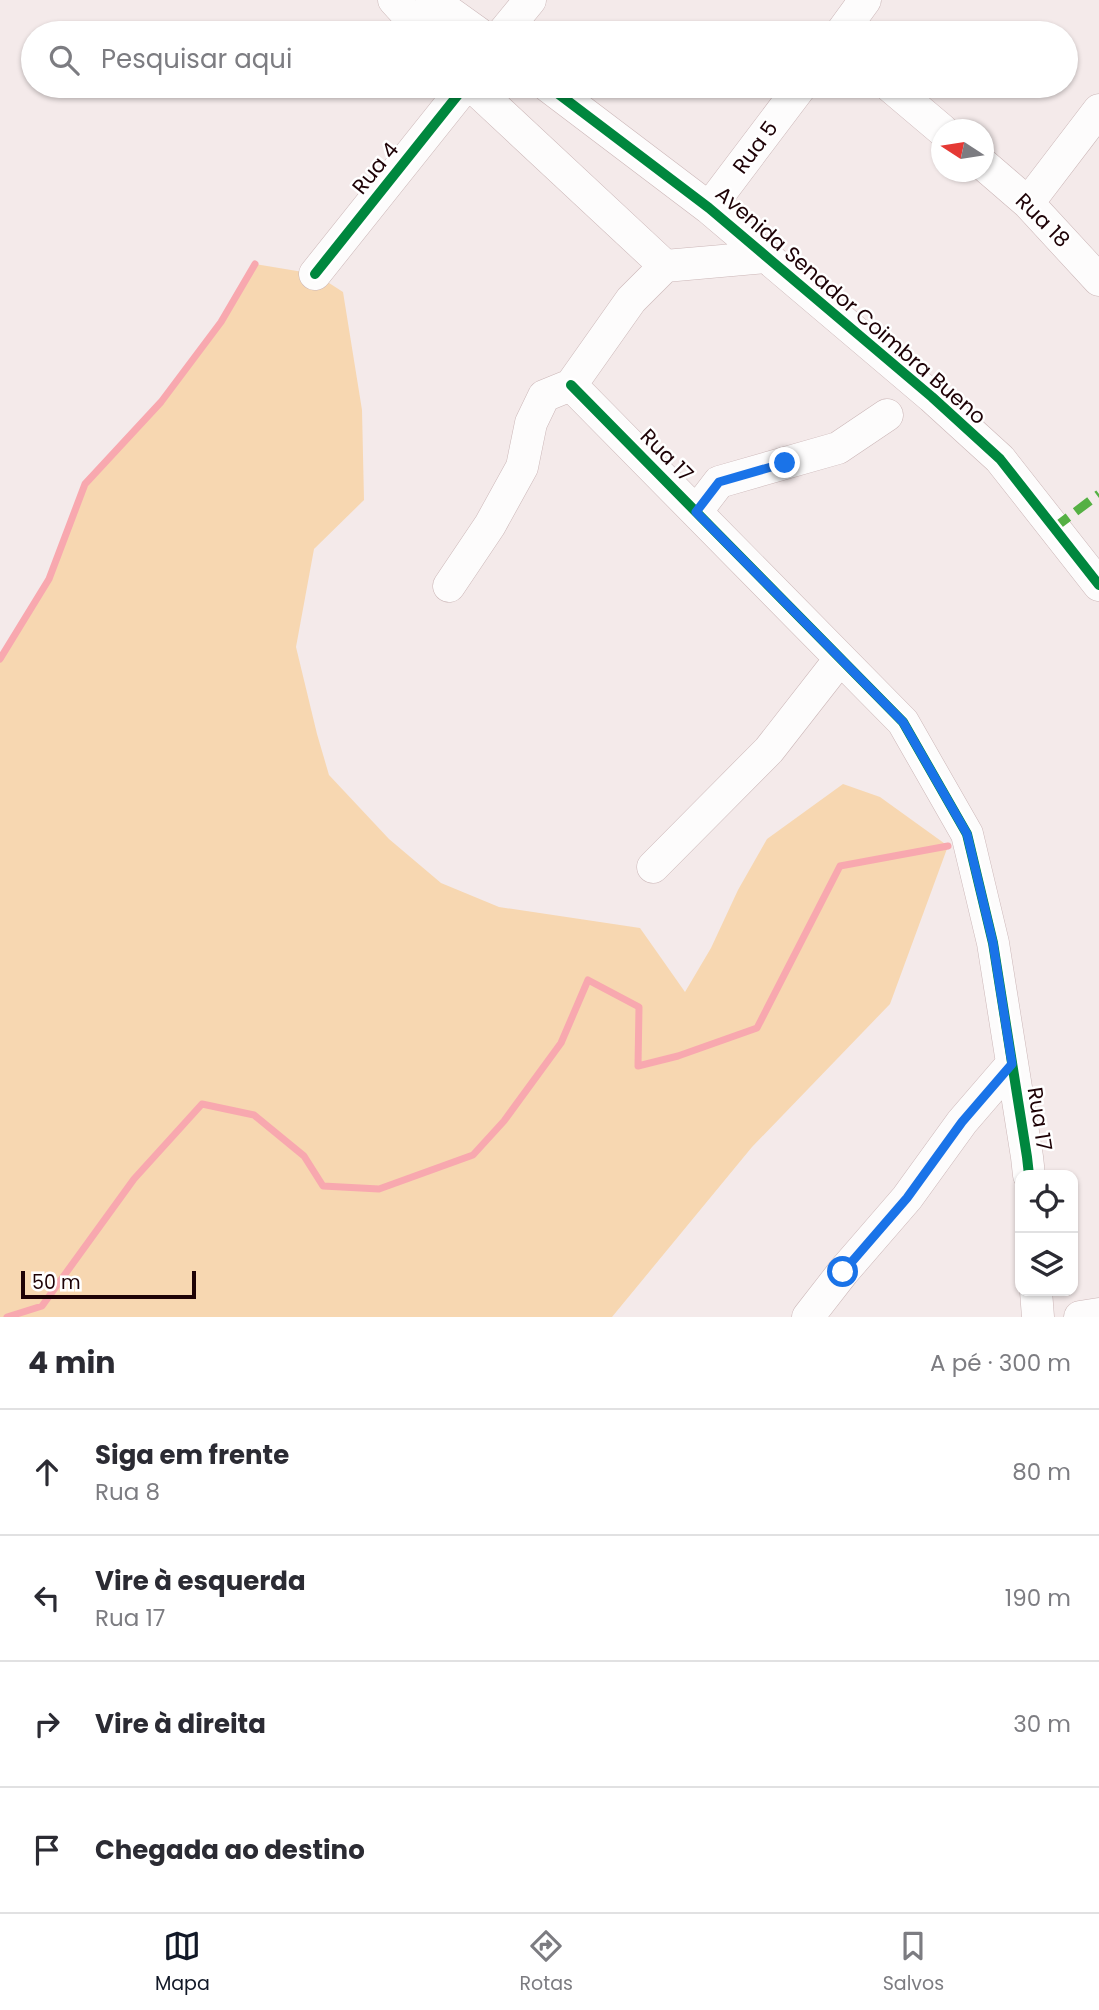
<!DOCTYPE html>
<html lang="pt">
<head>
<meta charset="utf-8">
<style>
  :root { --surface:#fff; --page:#f7f7f7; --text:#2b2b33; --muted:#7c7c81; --line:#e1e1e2; --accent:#111827 }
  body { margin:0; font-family:Poppins,sans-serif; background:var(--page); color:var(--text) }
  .controls { position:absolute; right:21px; bottom:21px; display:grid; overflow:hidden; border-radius:14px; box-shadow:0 2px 5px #0004 }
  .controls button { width:63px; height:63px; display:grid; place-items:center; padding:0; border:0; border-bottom:2px solid var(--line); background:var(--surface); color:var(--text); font:35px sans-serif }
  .compass { position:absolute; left:931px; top:119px; width:63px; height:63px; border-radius:50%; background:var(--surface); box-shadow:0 2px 5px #0004; rotate:282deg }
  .scale { position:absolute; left:21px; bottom:18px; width:175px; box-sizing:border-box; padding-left:7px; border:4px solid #1e0206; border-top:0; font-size:19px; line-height:24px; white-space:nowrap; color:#1e0206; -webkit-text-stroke:5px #fff; paint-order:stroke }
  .stop { position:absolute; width:21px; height:21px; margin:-16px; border:5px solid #1a73e8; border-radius:50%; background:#fff }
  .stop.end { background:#1a73e8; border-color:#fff; box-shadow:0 2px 7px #0008 }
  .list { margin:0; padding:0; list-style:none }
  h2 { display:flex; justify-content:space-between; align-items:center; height:91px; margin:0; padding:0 28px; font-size:30px }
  h2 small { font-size:23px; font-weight:400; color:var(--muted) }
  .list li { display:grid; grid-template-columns:46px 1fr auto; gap:21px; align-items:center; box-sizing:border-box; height:126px; padding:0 28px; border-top:2px solid var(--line) }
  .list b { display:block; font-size:26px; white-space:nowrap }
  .list p { margin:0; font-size:23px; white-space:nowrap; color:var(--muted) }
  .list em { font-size:23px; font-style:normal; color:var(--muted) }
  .icon { flex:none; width:38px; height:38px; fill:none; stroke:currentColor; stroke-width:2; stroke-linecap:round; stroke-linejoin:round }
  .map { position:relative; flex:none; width:1099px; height:1317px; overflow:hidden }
  .search { position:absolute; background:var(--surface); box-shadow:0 2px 5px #0004; left:21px; right:21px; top:21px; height:77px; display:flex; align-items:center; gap:18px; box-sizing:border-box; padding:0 24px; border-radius:38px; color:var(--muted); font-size:26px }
  .sheet { height:595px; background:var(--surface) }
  nav { display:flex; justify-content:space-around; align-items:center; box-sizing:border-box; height:98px; border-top:2px solid var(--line); background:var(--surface); font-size:19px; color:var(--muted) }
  nav a { display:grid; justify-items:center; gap:4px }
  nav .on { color:var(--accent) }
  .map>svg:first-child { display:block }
  .green { fill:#f7d7b1 }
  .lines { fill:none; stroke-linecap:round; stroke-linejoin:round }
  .stream { stroke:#f8a8af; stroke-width:7 }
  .minor-casing { stroke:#cbb6b7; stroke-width:33 }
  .minor { stroke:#fdfcfc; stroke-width:32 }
  .quiet { stroke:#55b044; stroke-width:9; stroke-dasharray:18 9; stroke-linecap:butt }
  .cycleway-casing { stroke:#fff; stroke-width:15 }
  .cycleway { stroke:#00873e; stroke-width:10 }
  .route { stroke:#1a73e8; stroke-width:9 }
  .labels { text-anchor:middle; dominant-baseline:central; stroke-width:5; stroke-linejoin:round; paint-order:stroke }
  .street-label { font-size:21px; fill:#1e0206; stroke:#fff }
</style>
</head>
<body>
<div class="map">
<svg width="1099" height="1317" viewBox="0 0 1099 1317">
  <rect width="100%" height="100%" fill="#f4eaea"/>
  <path class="green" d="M255,264L315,274L343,292L362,410L364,500L314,549L296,647L317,734L329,775L389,839L441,883L499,907L640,928L685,992L711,948L738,890L767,839L843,784L880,797L948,846L890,1004L752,1147L612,1317H0V659L49,579L85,484L161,402L221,322Z"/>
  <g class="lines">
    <path class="stream" d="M0,659L49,579L85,484L161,402L221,322L255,264
      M7,1317L42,1306L134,1179L202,1104L254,1115L304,1156L323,1186L379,1189L473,1155L504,1121L561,1043L588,980L639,1007L638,1066L678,1056L757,1028L840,866L948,846"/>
    <defs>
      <path id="minor" d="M394,0L424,33
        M432,0L478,33
        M503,33L530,0
        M841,33L865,0
        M472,86L665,266
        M548,86L709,208L932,397L1000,459L1099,585
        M890,86L942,130
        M984,165L1028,203L1099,280
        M1028,203L1099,110
        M709,208L801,86
        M315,274L465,86
        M571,385L903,722L967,834L993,943L1027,1157L1029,1175
        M696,512L719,482L838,448L887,415
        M449,586L490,525L522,467L531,423L544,396L571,385L631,300L665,266L767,257
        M653,867L769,750L840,659
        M1036,1291L1038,1317
        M808,1317L843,1272L907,1198L962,1122L1012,1064
        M1080,1317L1099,1314"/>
    </defs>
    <use href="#minor" class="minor-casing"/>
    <use href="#minor" class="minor"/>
    <path class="quiet" d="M1054,528L1099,494"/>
    <defs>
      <path id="cycleway" d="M548,86L709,208L932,397L1000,459L1099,585
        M315,274L465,86
        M571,385L903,722L967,834L993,943L1027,1157L1029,1175"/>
    </defs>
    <use href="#cycleway" class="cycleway-casing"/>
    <use href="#cycleway" class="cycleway"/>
  </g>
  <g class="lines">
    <path class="route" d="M785,463L719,482L696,512L903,722L967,834L993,943L1012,1064L962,1122L907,1198L843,1272"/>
  </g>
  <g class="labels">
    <g class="street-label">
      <text transform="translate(755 147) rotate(-53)">Rua 5</text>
      <text transform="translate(375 168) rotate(-51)">Rua 4</text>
      <text transform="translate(1043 220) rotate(45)">Rua 18</text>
      <text transform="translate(851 305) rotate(41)">Avenida Senador Coimbra Bueno</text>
      <text transform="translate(667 455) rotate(45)">Rua 17</text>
      <text transform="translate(1040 1119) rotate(81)">Rua 17</text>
    </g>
  </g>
</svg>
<div class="controls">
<button><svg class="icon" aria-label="locate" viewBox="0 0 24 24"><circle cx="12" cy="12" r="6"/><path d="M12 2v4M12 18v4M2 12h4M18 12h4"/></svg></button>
<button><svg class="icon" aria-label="layers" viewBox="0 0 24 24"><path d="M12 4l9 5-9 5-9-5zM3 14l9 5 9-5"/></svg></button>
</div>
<svg class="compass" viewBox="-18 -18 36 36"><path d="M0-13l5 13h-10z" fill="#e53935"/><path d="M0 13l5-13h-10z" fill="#7c7c81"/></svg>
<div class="scale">50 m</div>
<div class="stop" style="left:843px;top:1272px"></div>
<div class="stop end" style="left:785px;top:463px"></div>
<div class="search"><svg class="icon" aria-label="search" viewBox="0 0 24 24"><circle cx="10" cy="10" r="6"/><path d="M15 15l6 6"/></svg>Pesquisar aqui</div>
</div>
<section class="sheet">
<h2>4 min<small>A pé · 300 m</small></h2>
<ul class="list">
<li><svg class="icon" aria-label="ahead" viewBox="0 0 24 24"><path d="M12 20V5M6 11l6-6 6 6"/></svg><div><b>Siga em frente</b><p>Rua 8</p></div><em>80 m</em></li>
<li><svg class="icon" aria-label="left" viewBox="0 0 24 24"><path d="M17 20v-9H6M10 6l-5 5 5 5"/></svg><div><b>Vire à esquerda</b><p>Rua 17</p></div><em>190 m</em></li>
<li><svg class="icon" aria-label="right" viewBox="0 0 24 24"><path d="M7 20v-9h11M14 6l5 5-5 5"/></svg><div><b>Vire à direita</b></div><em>30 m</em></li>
<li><svg class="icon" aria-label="arrive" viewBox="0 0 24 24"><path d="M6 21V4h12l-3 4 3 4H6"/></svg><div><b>Chegada ao destino</b></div></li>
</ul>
</section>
<nav>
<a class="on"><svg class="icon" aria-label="map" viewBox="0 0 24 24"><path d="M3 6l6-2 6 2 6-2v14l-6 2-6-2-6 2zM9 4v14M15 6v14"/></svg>Mapa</a>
<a><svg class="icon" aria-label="directions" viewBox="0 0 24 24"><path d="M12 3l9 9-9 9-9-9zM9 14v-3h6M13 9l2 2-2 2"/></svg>Rotas</a>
<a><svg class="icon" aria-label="saved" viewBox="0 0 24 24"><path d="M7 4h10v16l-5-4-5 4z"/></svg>Salvos</a>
</nav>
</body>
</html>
